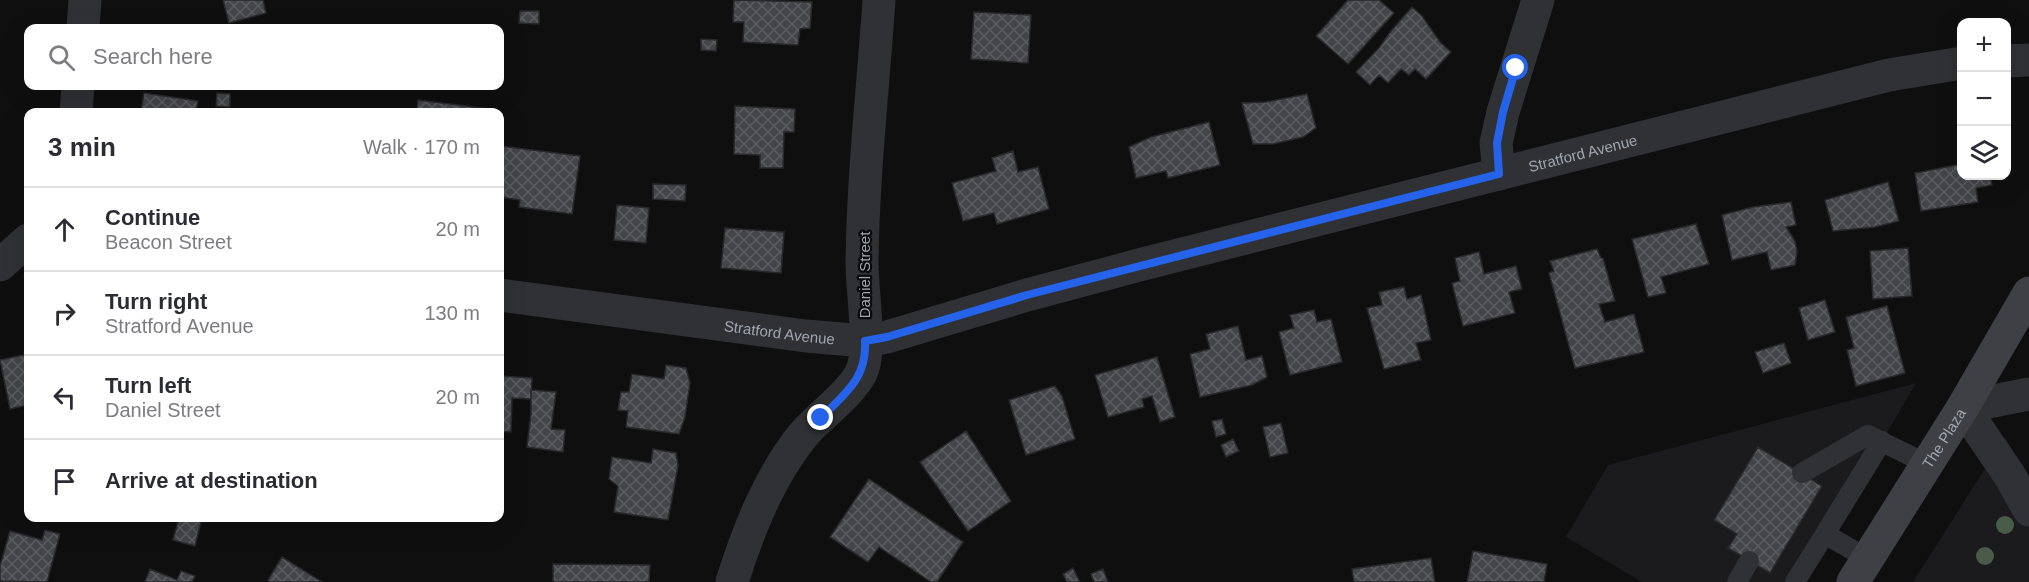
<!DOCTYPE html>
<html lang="en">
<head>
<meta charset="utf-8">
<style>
  :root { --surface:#fff; --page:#f7f7f7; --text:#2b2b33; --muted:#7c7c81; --line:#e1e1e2 }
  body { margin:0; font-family:Arial,sans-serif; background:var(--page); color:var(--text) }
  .controls { position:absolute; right:18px; top:18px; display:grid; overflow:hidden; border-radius:12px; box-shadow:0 6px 24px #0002 }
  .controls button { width:54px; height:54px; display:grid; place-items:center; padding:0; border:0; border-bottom:2px solid var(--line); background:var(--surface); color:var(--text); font:30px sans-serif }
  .stop { position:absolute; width:18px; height:18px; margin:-14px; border:4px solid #2563eb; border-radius:50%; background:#fff }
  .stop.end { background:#2563eb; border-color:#fff; box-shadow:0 2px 6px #0008 }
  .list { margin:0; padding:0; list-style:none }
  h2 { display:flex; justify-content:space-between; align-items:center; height:78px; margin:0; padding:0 24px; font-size:26px }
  h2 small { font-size:20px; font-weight:400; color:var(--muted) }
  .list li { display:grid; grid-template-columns:39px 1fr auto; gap:18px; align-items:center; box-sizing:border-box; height:84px; padding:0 24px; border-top:2px solid var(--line) }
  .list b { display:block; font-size:22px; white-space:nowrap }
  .list p { margin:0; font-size:20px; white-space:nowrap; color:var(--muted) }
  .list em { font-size:20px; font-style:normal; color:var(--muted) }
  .icon { flex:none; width:33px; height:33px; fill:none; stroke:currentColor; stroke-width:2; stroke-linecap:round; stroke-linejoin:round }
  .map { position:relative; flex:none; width:2029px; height:582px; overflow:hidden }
  .search { position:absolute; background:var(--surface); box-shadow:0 6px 24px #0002; left:24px; top:24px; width:480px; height:66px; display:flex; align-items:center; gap:15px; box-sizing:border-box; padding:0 21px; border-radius:12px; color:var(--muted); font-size:22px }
  .panel { position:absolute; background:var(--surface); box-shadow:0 6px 24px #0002; left:24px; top:108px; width:480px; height:414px; border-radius:12px }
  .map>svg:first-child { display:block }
  .built { fill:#1b1b1d }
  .building { fill:url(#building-cross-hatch); stroke:#29292c; stroke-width:1.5 }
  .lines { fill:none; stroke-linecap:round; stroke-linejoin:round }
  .lane { stroke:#303135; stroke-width:20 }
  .street { stroke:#303135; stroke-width:33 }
  .secondary { stroke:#3f4045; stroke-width:33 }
  .tree { fill:#4a5b4a }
  .route { stroke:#2563eb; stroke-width:8 }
  .labels { text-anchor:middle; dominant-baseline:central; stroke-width:4.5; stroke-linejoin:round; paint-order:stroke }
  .street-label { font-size:15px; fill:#a1a7b0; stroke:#0a0a0b }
</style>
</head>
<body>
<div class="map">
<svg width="2029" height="582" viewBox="0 0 2029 582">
  <defs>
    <pattern id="building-cross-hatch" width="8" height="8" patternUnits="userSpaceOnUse" patternTransform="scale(1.5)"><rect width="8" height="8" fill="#434548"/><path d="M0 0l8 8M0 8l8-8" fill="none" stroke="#5b5d60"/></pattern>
  </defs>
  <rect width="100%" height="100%" fill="#0f0f10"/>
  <path class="built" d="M1916,383L1800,582H1642L1566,537L1608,465Z
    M2005,437L2029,481V582H1913Z"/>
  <path class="building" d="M223,0H263L266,13L229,23Z
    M734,0L812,2L810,28L800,29L798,45L743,42L744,22H733Z
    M1348,0H1379L1394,13L1348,64L1316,36Z
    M1412,7L1422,16L1440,42L1451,52L1426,79L1415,69L1409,75L1401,69L1388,83L1379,75L1370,85L1356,72L1379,48L1391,31Z
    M520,11H539V24L519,23Z
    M974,12L1031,15L1028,63L971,59Z
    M701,39L717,40L716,51L701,50Z
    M144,93L198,101L196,112H141Z
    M217,93L230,94V107L216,106Z
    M1307,94L1316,128L1303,137L1273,144H1253L1242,103L1266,102Z
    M418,100L489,109V112H417Z
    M735,106L795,109L794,132H784L783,168H760V155L734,154Z
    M1209,122L1220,165L1168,178L1166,171L1136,178L1129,147L1151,137Z
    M500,146L580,156L572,214L519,207L520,200L500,197Z
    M1013,151L1018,172L1038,167L1049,209L997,224L994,213L963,221L952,183L996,171L992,158Z
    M1962,164V176H1990L1992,185L1976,188L1978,202L1921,211L1915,173Z
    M1888,182L1899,221L1875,227L1833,231L1825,200Z
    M653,184L686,185L685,201L653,199Z
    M1791,202L1796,225L1786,227L1795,241L1797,251L1795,265L1771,270L1767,252L1732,260L1722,215L1753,207Z
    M617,205L649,208L646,243L614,240Z
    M1696,224L1709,264L1661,277L1666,293L1648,297L1632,239Z
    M725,228L784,232L781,273L721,268Z
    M1908,248L1912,296L1873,299L1870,251Z
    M1597,249L1601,258H1603L1615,301L1599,304L1605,322L1634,314L1644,352L1575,368L1549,273L1554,271L1550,261Z
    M1479,252L1484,274L1516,266L1522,289L1509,292L1515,313L1463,326L1452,283L1460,281L1455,258Z
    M1404,287L1407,299L1421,295L1431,340L1416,343L1421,360L1384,369L1367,308L1382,305L1379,292Z
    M1825,300L1835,332L1808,340L1799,308Z
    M1887,306L1905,373L1856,386L1847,350L1854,348L1846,317Z
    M1314,310L1317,322L1331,319L1342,362L1290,375L1279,332L1294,328L1290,315Z
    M1238,326L1246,360L1262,356L1267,377L1252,385L1200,397L1190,354L1210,349L1206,334Z
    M1784,343L1791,363L1763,373L1755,352Z
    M28,354V405L10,409L0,360Z
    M1157,357L1175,417L1160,422L1152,396L1142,399L1144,407L1108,417L1095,375Z
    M666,365L686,368L690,383L685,417L679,434L626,427L628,411L618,410L621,392H629L632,374L664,379Z
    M500,376L532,378L531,399L512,398L511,432L500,431Z
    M1055,386L1062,396L1075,439L1026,455L1009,400Z
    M531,390L556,392L551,429L565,430L563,452L527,447L531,414Z
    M1222,419L1226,434L1216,437L1212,421Z
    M1281,423L1288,453L1270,457L1263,427Z
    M966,431L1011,501L968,531L920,462Z
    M1233,439L1239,451L1226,457L1221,445Z
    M1758,447L1822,486L1770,573L1728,548L1737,534L1714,520Z
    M653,449L676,453L678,466L668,520L614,512L618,486L609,479L612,457L651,463Z
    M869,479L963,542L937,582H931L879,547L868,562L830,537Z
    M179,518L201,522L195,546L173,540Z
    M45,530L60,534L47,582L0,581V566L10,531L42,540Z
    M1473,551L1547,564L1544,582H1467Z
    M282,557L322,582H270L268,580Z
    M1431,558L1435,582H1354L1352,569Z
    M553,564L650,565L649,582H553Z
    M1073,568L1080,582H1067L1063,574Z
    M150,569L177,580L181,571L195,576L192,582H145Z
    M1103,569L1108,582H1094L1091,574Z"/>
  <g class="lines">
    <path class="lane" d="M1802,473L1868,435L1927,464
      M1825,534L1882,441
      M1737,582L1749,561
      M1795,582L1825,534L1868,559"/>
    <g class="street">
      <path d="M83,28L85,0"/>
      <path d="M2006,61L2029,60"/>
      <path d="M76,112L78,86"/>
      <path d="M1499,174L1496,143L1503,112L1538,0"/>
      <path d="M0,265L28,240"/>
      <path id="s1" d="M500,295L806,336L865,341L887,337L1027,295L1143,264L1889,75L1962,63"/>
      <path d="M2029,394L1963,407L2010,476L2029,510"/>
      <path d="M732,582C748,531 769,477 803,435C819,416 856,390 863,368C871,342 862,292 862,263C863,176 873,88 879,0"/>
    </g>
    <path class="secondary" id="s2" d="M1853,582L1963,407L2029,293"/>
  </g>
  <g class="tree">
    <circle cx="2005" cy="525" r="9"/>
    <circle cx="1985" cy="556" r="9"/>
  </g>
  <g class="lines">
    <path class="route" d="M821,418C845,393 867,379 865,341L887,337L1027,295L1499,174L1497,143L1503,112L1516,68"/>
  </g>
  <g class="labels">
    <g class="street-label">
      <text stroke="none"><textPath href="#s1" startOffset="1110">Stratford Avenue</textPath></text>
      <text transform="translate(864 275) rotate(-90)">Daniel Street</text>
      <text stroke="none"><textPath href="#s1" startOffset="282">Stratford Avenue</textPath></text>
      <text stroke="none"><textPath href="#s2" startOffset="170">The Plaza</textPath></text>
    </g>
  </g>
</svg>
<div class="controls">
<button>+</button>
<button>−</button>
<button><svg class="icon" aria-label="layers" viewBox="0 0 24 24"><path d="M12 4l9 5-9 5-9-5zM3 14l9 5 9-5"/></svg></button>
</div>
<div class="stop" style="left:1516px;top:68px"></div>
<div class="stop end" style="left:821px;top:418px"></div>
<div class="search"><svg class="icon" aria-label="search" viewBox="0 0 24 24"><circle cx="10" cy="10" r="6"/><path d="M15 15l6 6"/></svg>Search here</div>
<section class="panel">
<h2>3 min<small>Walk · 170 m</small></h2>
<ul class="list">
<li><svg class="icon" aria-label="ahead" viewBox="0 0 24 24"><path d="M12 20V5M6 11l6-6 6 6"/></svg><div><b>Continue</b><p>Beacon Street</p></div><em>20 m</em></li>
<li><svg class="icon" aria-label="right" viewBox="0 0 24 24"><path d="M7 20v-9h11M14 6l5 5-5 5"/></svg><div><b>Turn right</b><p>Stratford Avenue</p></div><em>130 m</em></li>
<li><svg class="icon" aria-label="left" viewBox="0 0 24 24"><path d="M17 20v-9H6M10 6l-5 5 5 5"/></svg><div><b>Turn left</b><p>Daniel Street</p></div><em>20 m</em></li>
<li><svg class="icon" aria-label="arrive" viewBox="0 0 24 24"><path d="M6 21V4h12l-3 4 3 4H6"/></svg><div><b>Arrive at destination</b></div></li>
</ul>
</section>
</div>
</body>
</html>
